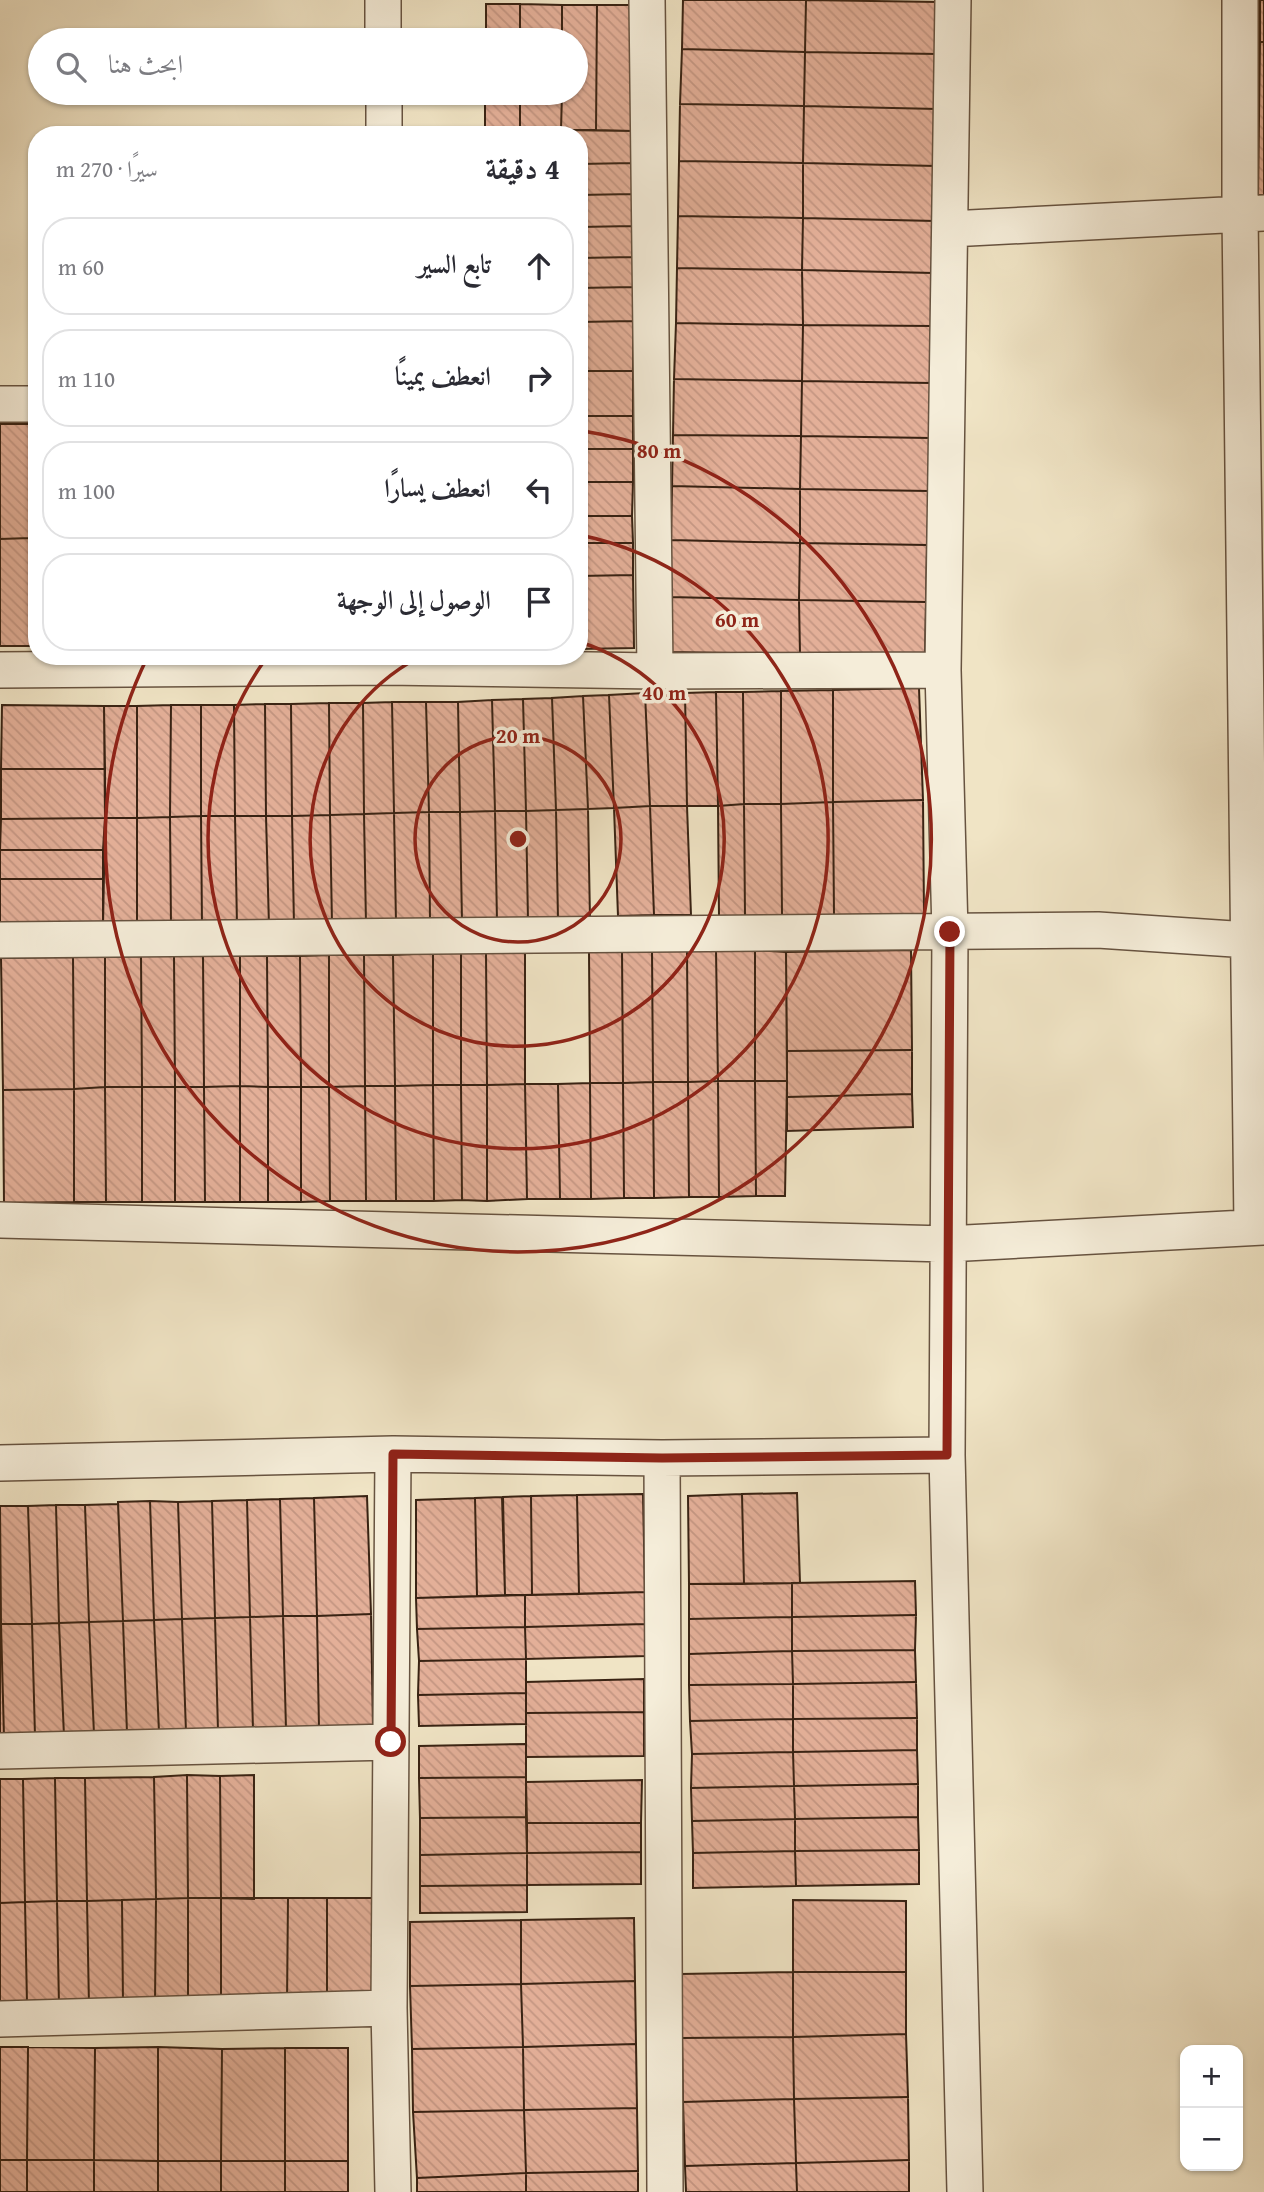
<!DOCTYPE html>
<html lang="ar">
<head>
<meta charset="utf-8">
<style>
  :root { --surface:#fff; --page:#f2f2f3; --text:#2b2b33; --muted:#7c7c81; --line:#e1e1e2 }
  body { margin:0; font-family:"Gentium Book Plus",Amiri,serif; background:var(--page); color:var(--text); direction:rtl }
  .controls { position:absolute; right:21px; bottom:21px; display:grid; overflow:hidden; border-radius:14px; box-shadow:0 2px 5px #0004 }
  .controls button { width:63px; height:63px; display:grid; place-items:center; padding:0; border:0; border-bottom:2px solid var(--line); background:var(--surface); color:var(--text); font:35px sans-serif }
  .stop { position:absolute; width:21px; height:21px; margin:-16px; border:5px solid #8f2418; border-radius:50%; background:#fff }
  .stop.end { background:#8f2418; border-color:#fff; box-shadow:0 2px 7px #0008 }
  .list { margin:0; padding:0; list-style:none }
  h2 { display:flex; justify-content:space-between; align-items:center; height:91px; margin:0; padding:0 28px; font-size:30px }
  h2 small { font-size:23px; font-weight:400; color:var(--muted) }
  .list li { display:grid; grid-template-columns:46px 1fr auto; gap:21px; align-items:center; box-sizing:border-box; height:98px; margin:0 14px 14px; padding:0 14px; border:2px solid var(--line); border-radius:28px }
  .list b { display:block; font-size:26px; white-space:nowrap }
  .list em { font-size:23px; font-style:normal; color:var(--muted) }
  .icon { flex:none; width:38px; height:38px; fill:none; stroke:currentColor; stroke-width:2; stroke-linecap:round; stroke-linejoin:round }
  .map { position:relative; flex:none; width:1264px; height:2192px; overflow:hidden; direction:ltr }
  .search { position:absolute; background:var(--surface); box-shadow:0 2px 5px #0004; left:28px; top:28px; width:560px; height:77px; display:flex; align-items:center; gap:18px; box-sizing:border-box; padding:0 24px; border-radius:38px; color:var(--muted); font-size:26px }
  .panel { position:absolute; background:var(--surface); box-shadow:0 2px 5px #0004; left:28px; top:126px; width:560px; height:539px; border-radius:28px; direction:rtl }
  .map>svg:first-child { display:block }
  .building { fill:url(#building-back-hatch); stroke:#392313; stroke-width:2 }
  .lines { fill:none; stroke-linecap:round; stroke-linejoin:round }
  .street-casing { stroke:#675340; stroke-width:38 }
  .street { stroke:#f5edd9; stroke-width:35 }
  .route { stroke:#8f2418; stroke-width:9 }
  .ring { fill:none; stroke:#8f2418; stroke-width:3.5 }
  .centre { fill:#8f2418; stroke:#f5edd9; stroke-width:3.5 }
  .ring-label { font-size:21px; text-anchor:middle; font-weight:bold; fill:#8f2418; stroke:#f5edd9; stroke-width:7; stroke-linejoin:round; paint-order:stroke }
</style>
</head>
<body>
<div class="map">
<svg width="1264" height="2192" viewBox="0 0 1264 2192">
  <defs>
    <pattern id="building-back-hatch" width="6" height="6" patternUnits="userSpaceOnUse" patternTransform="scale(1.75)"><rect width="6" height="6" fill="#e3af98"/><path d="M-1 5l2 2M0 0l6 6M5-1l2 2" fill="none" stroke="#c49682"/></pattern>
  </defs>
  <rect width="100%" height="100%" fill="#f0e4c5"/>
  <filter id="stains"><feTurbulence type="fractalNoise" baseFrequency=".00286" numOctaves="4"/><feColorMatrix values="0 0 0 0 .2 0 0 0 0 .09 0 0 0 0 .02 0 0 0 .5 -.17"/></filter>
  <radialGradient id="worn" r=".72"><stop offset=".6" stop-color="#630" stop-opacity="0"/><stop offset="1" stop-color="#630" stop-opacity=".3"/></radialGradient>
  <path class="building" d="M683,0H806L805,52L682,49Z
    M806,0L939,2L938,54L805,52Z
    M1260,0H1264V42H1260Z
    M486,4H520V40H486Z
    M520,4L562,5V40H520Z
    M562,5H597L596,130H561L562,93H576V40H562Z
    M597,5H633V131L596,130Z
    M1260,42H1264V195H1258Z
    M682,49L805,52L804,106L680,104Z
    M805,52L938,54L937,109L804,106Z
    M485,93H520V132H485Z
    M520,93H562L561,130L520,132Z
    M680,104L804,106L803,163L679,161Z
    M804,106L937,109L936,166L803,163Z
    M561,130L633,131V163L579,164V135H520V132Z
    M485,132H520V135L406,133Z
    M679,161L803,163V218L678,216Z
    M633,163V194L579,195V164Z
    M803,163L936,166L935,221L803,218Z
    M633,194V226L579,227V195Z
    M678,216L803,218L802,270L677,268Z
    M803,218L935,221L933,273L802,270Z
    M633,226V257L579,258V227Z
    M633,257V287L579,288V258Z
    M677,268L802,270L803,325L676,323Z
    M802,270L933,273L932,326L803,325Z
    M633,287V321L579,322V288Z
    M633,321V371H579V322Z
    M676,323L803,325L802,381L674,379Z
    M803,325L932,326L931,383L802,381Z
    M579,371H633V416H579Z
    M674,379L802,381L801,436L673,435Z
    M802,381L931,383L930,438L801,436Z
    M579,416H633V449H579Z
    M0,424H31L30,538L0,539Z
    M31,424H37V538H30Z
    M673,435L801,436L800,489L672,486Z
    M801,436L930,438L929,491L800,489Z
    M579,449H633V482H579Z
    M579,482H633L632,516H579Z
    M672,486L800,489V543L671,540Z
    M800,489L929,491L927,545L800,543Z
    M579,516H632L633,543H579Z
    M30,538L31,646H0V539Z
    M30,538H37V646H31Z
    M671,540L800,543L799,600L670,597Z
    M579,543H633V575L579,576Z
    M800,543L927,545L926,602L799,600Z
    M633,575L634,648L579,649V576Z
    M670,597L799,600L800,654L668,652Z
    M799,600L926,602L925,657L800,654Z
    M919,688L923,800L833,802V690Z
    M833,690V802L781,804V691Z
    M781,691V804H744L743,692Z
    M716,692H743L744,804L718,806Z
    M716,692L718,806H687L685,693Z
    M645,693L650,806L614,808L609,695Z
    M645,693H685L687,806H650Z
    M609,695L614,808L588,809L583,696Z
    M583,696L588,809L556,810L552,698Z
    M552,698L556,810L526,811L523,699Z
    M523,699L526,811H495L492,700Z
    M492,700L495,811L460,812L458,702Z
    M392,702H426L429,812L394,813Z
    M392,702L394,813L364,814L363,703Z
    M426,702H458L460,812H429Z
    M329,703H363L364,814L330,815Z
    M329,703L330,815L292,816L291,704Z
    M265,704H291L292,816H266Z
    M265,704L266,816H235L234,705Z
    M2,705L104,706L105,769H1Z
    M171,705H201V816L170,817Z
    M171,705L170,817L137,818V706Z
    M201,705H234L235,816H201Z
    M104,706H137V818H105Z
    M1,769H105V818L1,819Z
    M923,800L924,914L834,915L833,802Z
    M833,802L834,915H782L781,804Z
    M744,804L745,916H719L718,806Z
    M744,804H781L782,915L745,916Z
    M650,806L654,915L618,916L614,808Z
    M650,806H687L691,915H654Z
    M588,809L590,919L558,920L556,810Z
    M556,810L558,920L528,921L526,811Z
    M495,811H526L528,921L497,922Z
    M495,811L497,922H462L460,812Z
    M429,812H460L462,922H430Z
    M429,812L430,922L396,923L394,813Z
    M394,813L396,923L366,924L364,814Z
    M364,814L366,924H332L330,815Z
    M330,815L332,924L294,926L292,816Z
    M201,816H235L237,926H202Z
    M201,816L202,926H171L170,817Z
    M235,816H266L269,926H237Z
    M266,816H292L294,926H269Z
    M170,817L171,926H137V818Z
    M105,818H137V926H103Z
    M105,818L103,850H0L1,819Z
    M0,850H103V879H0Z
    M0,879H103V926H0Z
    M716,950L718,1081L688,1082L687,951Z
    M716,950H755V1081H718Z
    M755,950L786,952L787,1081H755Z
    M911,950L912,1050L787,1051L786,952Z
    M622,951L623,1083H590L589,952Z
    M622,951H652L653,1082L623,1083Z
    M652,951H687L688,1082H653Z
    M433,953H461V1085H433Z
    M433,953V1085L395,1086L393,955Z
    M461,953H486L487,1085H461Z
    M486,953H525V1084L487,1085Z
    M329,955H364L365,1086L329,1087Z
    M329,955V1087H301L300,956Z
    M364,955H393L395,1086H365Z
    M141,956H174L175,1087H142Z
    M141,956L142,1087H105V957Z
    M174,956H203L204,1087H175Z
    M203,956H240V1086L204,1087Z
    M240,956H267L268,1087L240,1086Z
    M267,956H300L301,1087H268Z
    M73,957H105V1087L74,1089Z
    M73,957L74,1089L3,1090L1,958Z
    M912,1050V1094L787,1097V1051Z
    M718,1081L719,1197H689L688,1082Z
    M718,1081H755L756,1196L719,1197Z
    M755,1081H787L785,1196H756Z
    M653,1082L654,1198H624L623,1083Z
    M653,1082H688L689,1197L654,1198Z
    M590,1083L591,1199H560L558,1084Z
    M590,1083H623L624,1198L591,1199Z
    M525,1084L527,1199L487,1201V1085Z
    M525,1084H558L560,1199H527Z
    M433,1085L434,1201H396L395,1086Z
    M433,1085H461L462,1200L434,1201Z
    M461,1085H487V1201L462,1200Z
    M240,1086L268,1087V1202H240Z
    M240,1086V1202H205L204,1087Z
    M365,1086L366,1201H330L329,1087Z
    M365,1086H395L396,1201H366Z
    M105,1087H142V1202H106Z
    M105,1087L106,1202H74V1089Z
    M142,1087H175V1202H142Z
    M175,1087H204L205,1202H175Z
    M268,1087H301V1202H268Z
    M301,1087H329L330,1201L301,1202Z
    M74,1089V1202L4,1203L3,1090Z
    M912,1094L913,1127L787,1131V1097Z
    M797,1493L800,1583L744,1584L742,1494Z
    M643,1494L645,1592L579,1594L577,1495Z
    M742,1494L744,1584H689L688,1496Z
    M577,1495L579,1594L532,1595L531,1496Z
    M367,1496L371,1614L317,1616L314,1498Z
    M531,1496L532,1595H505L503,1497Z
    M502,1497L505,1595L477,1596L475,1498Z
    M314,1498L317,1616H283L280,1499Z
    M475,1498L477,1596L416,1598V1500Z
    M280,1499L283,1616L250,1617L247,1500Z
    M247,1500L250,1617L215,1618L212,1501Z
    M150,1501L154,1620L123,1621L118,1502Z
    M150,1501L178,1502L182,1619L154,1620Z
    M212,1501L215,1618L182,1619L178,1502Z
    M118,1504L123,1621L89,1622L85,1505Z
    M56,1505H85L89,1622L59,1623Z
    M56,1505L59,1623L32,1624L28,1506Z
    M0,1506H28L32,1624H1Z
    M915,1581L916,1615L792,1617V1583Z
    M792,1583V1617L689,1619V1584Z
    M645,1592L646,1624L525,1627V1595Z
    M525,1595V1627L417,1629L416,1598Z
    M371,1614L373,1728L319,1729L317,1616Z
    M916,1615L915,1650L792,1651V1617Z
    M283,1616L286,1729L253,1730L250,1617Z
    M283,1616H317L319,1729H286Z
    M250,1617L253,1730L218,1731L215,1618Z
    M792,1617V1651L689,1654V1619Z
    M215,1618L218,1731L186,1732L182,1619Z
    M182,1619L186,1732H159L154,1620Z
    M154,1620L159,1732L127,1733L123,1621Z
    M123,1621L127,1733L94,1734L89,1622Z
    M89,1622L94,1734L64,1736L59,1623Z
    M59,1623L64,1736H35L32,1624Z
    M0,1624H1L4,1737H0Z
    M1,1624H32L35,1736L4,1737Z
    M646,1624L647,1656L526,1659L525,1627Z
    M525,1627L526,1659L419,1661L417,1629Z
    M915,1650L916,1682L793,1684L792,1651Z
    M792,1651L793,1684L689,1685V1654Z
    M526,1659V1693L418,1695L419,1661Z
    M644,1679V1712L526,1713V1682Z
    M916,1682L917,1718L793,1719V1684Z
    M793,1684V1719L690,1721L689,1685Z
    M526,1693V1724L419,1726L418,1695Z
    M644,1712V1756L526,1757V1713Z
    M917,1718V1750L793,1752V1719Z
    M793,1719V1752L692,1754L690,1721Z
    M526,1744V1777L419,1778V1746Z
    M917,1750L918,1784L794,1786L793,1752Z
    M793,1752L794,1786L691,1788L692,1754Z
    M187,1775L220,1776L221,1898H188Z
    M187,1775L188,1898L156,1899L154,1777Z
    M254,1775V1899L221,1898L220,1776Z
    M154,1777L156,1899L87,1901L85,1778Z
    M526,1777V1817L420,1818L419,1778Z
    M55,1778L57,1901L25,1902L23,1779Z
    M55,1778H85L87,1901H57Z
    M0,1779H23L25,1902L0,1903Z
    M642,1780L641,1823H527L526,1782Z
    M918,1784V1817L795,1819L794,1786Z
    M794,1786L795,1819L692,1821L691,1788Z
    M526,1817L527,1853L420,1855V1818Z
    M918,1817L919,1850L795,1851V1819Z
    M795,1819V1851L693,1853L692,1821Z
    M527,1823H641V1852L527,1853Z
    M919,1850V1884L796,1886L795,1851Z
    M795,1851L796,1886L693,1888V1853Z
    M641,1852V1884L527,1885V1853Z
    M527,1853V1885L420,1886V1855Z
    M527,1885V1912L420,1913V1886Z
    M188,1898H221V2003H188Z
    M188,1898V2003H155L156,1899Z
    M221,1898H288L287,2003H221Z
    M288,1898H327V2003H287Z
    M327,1898H376L373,2002L327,2003Z
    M156,1899L155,2003L123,2004L122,1900Z
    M122,1900L123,2004L89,2006L87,1901Z
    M793,1900L906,1901V1972H793Z
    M57,1901H87L89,2006H59Z
    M57,1901L59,2006L27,2004L25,1902Z
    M25,1902L27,2004L0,2005V1903Z
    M634,1918L635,1981L521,1984V1920Z
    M521,1920V1984L410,1986V1922Z
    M793,1972H906V2034L793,2037Z
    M793,1972V2037L682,2038L681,1974Z
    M635,1981L636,2044L523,2047L521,1984Z
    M521,1984L523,2047L412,2049L410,1986Z
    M906,2034L908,2097L794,2099L793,2037Z
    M793,2037L794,2099L683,2102L682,2038Z
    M636,2044L637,2108L524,2110L523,2047Z
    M0,2047H28L27,2160H0Z
    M28,2047L95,2048L94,2160H27Z
    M158,2047V2161L94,2160L95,2048Z
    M158,2047L222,2049L221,2161H158Z
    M523,2047L524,2110L413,2112L412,2049Z
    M285,2048H348V2161H285Z
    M285,2048V2161H221L222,2049Z
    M908,2097L909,2160L796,2163L794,2099Z
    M794,2099L796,2163L685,2166L683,2102Z
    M637,2108L638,2171L526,2173L524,2110Z
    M524,2110L526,2173L417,2178L413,2112Z
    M0,2160H27V2192H0Z
    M27,2160H94V2192H27Z
    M94,2160L158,2161V2192H94Z
    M909,2160V2192H797L796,2163Z
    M158,2161H221V2192H158Z
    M221,2161H285V2192H221Z
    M285,2161H348V2192H285Z
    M796,2163L797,2192H686L685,2166Z
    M638,2171V2192H526V2173Z
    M526,2173V2192H417V2178Z"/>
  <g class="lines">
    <defs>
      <path id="street" d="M383,0V40
        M647,0L655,671
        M953,0L943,670L950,932L947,1455L965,2192
        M1240,0V213L1252,1227
        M384,93V135
        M950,229L1264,213
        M0,404H37
        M0,670L385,667L655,671L943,670
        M0,940L1098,930L1264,941
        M0,1220L947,1244L1264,1227
        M662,1458L665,2192
        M0,1463L393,1454L662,1458L947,1455
        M0,1751L391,1742
        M0,2019L389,2008
        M393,2192L389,2008L393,1454"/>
    </defs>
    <use href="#street" class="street-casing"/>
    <use href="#street" class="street"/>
  </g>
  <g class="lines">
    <path class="route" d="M391,1742L393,1454L662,1458L947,1455L950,932"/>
  </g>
  <g class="ring">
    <circle cx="518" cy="839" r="103"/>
    <path d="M580 642A207 207 0 1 1 419 657"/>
    <path d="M580 535A310 310 0 1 1 267 657"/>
    <path d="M583 431A413 413 0 1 1 147 658"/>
  </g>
  <circle cx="518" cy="839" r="10" class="centre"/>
  <g class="ring-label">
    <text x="659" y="458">80 m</text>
    <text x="737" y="627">60 m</text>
    <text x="664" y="700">40 m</text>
    <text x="518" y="743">20 m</text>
  </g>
  <rect width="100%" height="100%" filter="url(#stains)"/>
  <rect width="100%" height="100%" fill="url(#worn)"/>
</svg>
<div class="controls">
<button>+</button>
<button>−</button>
</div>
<div class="stop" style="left:391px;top:1742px"></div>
<div class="stop end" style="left:950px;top:932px"></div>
<div class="search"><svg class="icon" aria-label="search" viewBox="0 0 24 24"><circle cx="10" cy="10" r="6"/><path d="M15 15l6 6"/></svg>ابحث هنا</div>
<section class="panel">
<h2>4 دقيقة<small>سيرًا · 270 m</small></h2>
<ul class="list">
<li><svg class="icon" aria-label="ahead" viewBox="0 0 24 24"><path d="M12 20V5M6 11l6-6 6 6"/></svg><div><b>تابع السير</b></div><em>60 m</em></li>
<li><svg class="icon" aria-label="right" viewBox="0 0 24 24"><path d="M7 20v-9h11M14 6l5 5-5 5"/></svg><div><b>انعطف يمينًا</b></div><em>110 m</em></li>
<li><svg class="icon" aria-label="left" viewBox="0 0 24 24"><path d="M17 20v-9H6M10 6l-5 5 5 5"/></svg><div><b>انعطف يسارًا</b></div><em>100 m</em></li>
<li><svg class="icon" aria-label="arrive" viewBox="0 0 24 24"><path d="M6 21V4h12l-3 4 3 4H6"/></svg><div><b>الوصول إلى الوجهة</b></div></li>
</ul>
</section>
</div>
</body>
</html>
